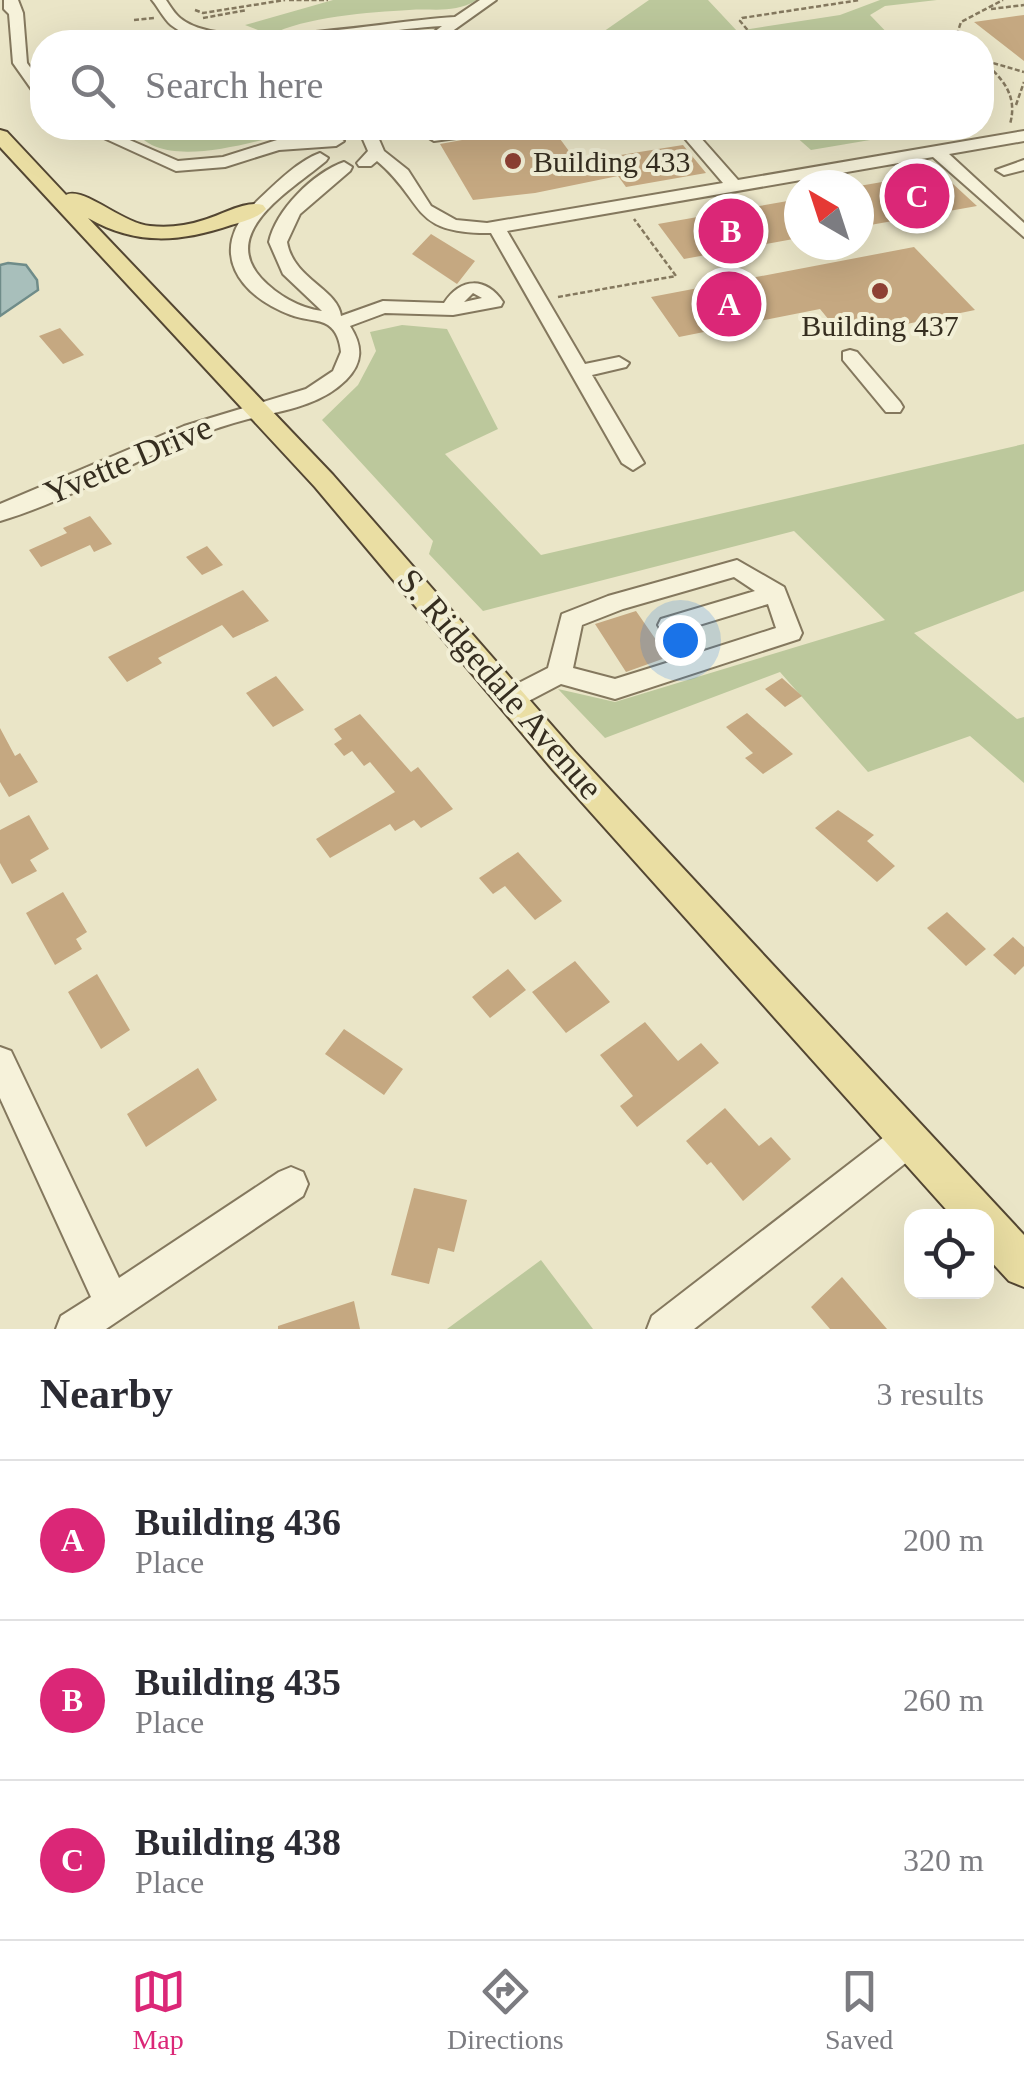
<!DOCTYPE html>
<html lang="en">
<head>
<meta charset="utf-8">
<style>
  :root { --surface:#fff; --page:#f7f7f7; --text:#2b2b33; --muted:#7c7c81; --line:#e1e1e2; --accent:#db2777 }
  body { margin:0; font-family:Georgia,serif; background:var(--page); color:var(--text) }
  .controls { position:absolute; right:30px; bottom:30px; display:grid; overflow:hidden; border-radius:20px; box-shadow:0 10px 40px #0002 }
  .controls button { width:90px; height:90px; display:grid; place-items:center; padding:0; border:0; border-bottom:2px solid var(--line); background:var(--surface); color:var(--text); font:50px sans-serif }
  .compass { position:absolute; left:784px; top:170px; width:90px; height:90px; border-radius:50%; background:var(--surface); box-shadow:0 10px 40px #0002; rotate:321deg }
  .you { position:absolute; left:680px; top:640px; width:35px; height:35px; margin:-25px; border:8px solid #fff; border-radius:50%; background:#1a73e8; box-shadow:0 0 0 15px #1a73e833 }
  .badge { display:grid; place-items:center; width:65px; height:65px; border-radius:50%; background:var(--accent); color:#fff; font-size:32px; font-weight:700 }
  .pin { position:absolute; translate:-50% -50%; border:5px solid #fff; box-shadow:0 2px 10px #0006 }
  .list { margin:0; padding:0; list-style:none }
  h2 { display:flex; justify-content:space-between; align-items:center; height:130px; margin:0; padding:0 40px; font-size:42px }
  h2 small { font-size:32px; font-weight:400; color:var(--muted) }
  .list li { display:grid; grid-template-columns:65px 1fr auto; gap:30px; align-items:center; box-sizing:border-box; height:160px; padding:0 40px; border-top:2px solid var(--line) }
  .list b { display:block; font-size:38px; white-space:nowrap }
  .list p { margin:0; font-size:32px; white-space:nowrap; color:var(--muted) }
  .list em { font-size:32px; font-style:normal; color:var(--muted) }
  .icon { flex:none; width:55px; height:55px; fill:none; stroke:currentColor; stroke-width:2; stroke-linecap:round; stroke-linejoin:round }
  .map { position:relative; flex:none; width:1024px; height:1329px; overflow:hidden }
  .search { position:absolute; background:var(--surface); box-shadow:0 10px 40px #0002; left:30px; right:30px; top:30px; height:110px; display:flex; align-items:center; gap:25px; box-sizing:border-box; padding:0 35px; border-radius:40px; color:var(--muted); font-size:38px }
  .sheet { height:610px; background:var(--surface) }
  nav { display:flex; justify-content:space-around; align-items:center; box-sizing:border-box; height:140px; border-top:2px solid var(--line); background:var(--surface); font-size:28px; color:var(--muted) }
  nav a { display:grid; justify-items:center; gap:5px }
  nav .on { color:var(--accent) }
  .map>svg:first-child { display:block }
  .green { fill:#bcc89c }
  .water { fill:#a8bfbb; stroke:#6f8c89; stroke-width:2.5 }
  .building { fill:#c5a881 }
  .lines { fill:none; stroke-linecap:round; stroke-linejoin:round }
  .minor-casing { stroke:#84785e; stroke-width:4 }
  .major-casing { stroke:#534632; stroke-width:4 }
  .path { stroke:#84785e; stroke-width:2.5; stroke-dasharray:5 2.5; stroke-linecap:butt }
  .minor { fill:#f6f2da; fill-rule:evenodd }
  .major { fill:#eadea3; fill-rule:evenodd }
  .poi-dot { fill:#8e4134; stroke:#f2efd6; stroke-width:4 }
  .labels { text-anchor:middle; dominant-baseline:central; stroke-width:8; stroke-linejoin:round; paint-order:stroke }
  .far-poi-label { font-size:30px; fill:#362e20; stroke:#f2efd6; text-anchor:start }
  .street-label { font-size:35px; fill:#362e20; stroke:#f2efd6 }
</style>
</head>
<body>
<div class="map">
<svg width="1024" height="1329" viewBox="0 0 1024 1329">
  <rect width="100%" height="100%" fill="#eae5c7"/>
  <path class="green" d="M333,0H477C453,14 435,8 409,10C371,12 303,17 271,35L245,25Z
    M649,0H708L737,31L840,15L880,0H937L885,6L870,15L896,42H607L600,34Z
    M134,128H311C268,136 160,177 134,128Z
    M786,128H941L811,150Z
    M402,325L447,329L498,429L445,454L541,555L1024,444V591L914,633L1017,719L1024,717V783L970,736L868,772L780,672L605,738L558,689L615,702L885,620L794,531L483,611L429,554L433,541L322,420L358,385L376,351L370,332Z
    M541,1260L593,1329H447Z"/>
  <path class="water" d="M8,263L26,265L37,280L38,290L0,316V265Z"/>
  <path class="building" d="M1024,15V61L974,22Z
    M528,128H552L577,162L683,145L706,173L626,187L618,176L535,193L473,200L440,144Z
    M940,172L977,206L859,227V186Z
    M799,199V238L684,259L658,224Z
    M431,234L475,261L457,284L412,254Z
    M914,247L975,310L843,337L820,309L679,337L651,297Z
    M60,328L84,355L63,364L39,336Z
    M90,516L112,544L94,552L90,545L41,567L29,550L67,533L63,528Z
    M207,546L223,565L202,575L186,557Z
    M243,590L269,621L233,638L222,625L158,658L162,663L127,682L108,657Z
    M636,611L668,657L626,672L595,624Z
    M276,676L304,710L273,727L246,693Z
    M782,678L802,696L785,707L765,689Z
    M747,713L793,754L763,774L745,758L753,753L726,727Z
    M360,714L411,772L418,767L453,809L421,828L414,820L395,831L390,824L330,858L316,839L395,792L370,762L364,766L352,751L344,756L334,744L342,739L334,729Z
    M0,728L15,756L20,753L38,782L9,797L0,782Z
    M838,810L874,835L867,841L895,866L877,882L815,828Z
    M29,815L49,849L30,860L37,871L12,884L0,863V830Z
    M518,852L562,901L535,920L505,886L493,894L479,878Z
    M63,892L87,932L76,939L82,949L55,965L26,913Z
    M947,912L986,949L966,966L927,928Z
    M1013,937L1024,947V966L1015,975L993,955Z
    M575,961L610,1002L566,1033L532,992Z
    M508,969L526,990L490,1018L472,997Z
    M97,974L130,1030L101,1049L68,992Z
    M645,1022L678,1061L701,1043L719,1063L637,1127L620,1106L633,1096L600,1055Z
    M344,1029L403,1069L384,1095L325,1054Z
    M198,1068L217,1100L146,1147L127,1114Z
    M725,1108L759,1146L771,1137L791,1159L743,1201L711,1162L707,1165L686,1141Z
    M414,1188L467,1200L454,1252L438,1248L429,1284L391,1275Z
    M842,1277L887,1329H830L811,1307Z
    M354,1301L360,1329H278V1326Z"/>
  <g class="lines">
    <defs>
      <path id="minor" d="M4,0H18L23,13L27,63L42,84V98L37,97L13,63L9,14L4,9Z
        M152,0H166C170,6 175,14 180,18C225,56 395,19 455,17L480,0H496L437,42H421L442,26C378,28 223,66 171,25C164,19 158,7 152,0Z
        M82,128H102L178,161L223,157L277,140L336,136L344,141L336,146L279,150L225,167L176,171Z
        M358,128H374L384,151L408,170L431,206L456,220L487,223L723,183L676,128H692L738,180L1024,131V141L949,154L1024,223V237L933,157L507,231L585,364L619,357L629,363L626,367L592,375L644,463L633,470L622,463L491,233C409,234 426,202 377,161L371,166H359L357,163L368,151Z
        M461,128H501L493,133L434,141L426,136Z
        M320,153L328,158L326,161C293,189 218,231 261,278C277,295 299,308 322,311L283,274L269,242C276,210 313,173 344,162L352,167L350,171L300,214L287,242C293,279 338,289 341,316L383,301L444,303C461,277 486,277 503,302L501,306L453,315L385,313L350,326C363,346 363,363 346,380C320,406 281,411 248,419C161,441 85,496 0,521V504L184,426L306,389L333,371L341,352C340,342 337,331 328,325C319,319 302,320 291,315C239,296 207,251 253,205C271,188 297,161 320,153ZM473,293L482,298L464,302Z
        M1024,160V170L1004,175L996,170Z
        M850,350L857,352L900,402L903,407L900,412H886L843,360V352Z
        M737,560L784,587L802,633L799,639L615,699L561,684L521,705H503L499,698L503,691L548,668L562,614L608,596ZM734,577L755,591L661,619L658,625L679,659L615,679L573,668L582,625L623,609ZM768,604L776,628L701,652L686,629Z
        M0,1047L11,1051L119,1278L279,1172L291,1167L303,1172L308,1184L303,1196L106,1329H56L61,1316L91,1297L0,1098Z
        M909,1122L921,1127L926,1139L921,1151L694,1329H647L652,1316L897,1127Z"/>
      <path id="major" d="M0,130L7,132L66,195C83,186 123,224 150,226C168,228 186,226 204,220C222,215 245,200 263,205L266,209C258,218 244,221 231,225C181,242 136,246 88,218L333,475L575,752L1024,1235V1287L1009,1281L986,1256V1216H952L553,770L315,487L0,147Z"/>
    </defs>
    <use href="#minor" class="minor-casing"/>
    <use href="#major" class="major-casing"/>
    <path class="path" d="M289,0H328
      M991,9L1024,5
      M195,10L203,13L285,0
      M203,18L247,10
      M134,20L155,18
      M746,42L751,34L740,21L742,18L860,0
      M960,42L957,34L961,22L1003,0
      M982,61C1003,78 1018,96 1010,124
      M986,61L1024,72
      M1016,105L1024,82
      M558,297L676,276L634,219"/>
    <use href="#minor" class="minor"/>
    <use href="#major" class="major"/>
  </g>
  <g class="poi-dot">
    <circle cx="513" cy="161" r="10"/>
    <circle cx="880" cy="291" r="10"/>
  </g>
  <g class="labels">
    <g class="far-poi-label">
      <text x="533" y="161">Building 433</text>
      <text x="880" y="325" text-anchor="middle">Building 437</text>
    </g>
    <g class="street-label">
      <text transform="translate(128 460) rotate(-23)">Yvette Drive</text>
      <text transform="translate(500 684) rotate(49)">S. Ridgedale Avenue</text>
    </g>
  </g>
</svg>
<div class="controls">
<button><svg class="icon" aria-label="locate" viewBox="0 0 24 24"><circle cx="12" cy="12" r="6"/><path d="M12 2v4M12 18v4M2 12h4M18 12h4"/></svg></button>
</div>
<svg class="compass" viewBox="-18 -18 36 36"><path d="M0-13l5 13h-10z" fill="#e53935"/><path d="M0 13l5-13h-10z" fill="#7c7c81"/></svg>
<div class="you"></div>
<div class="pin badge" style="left:729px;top:304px">A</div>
<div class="pin badge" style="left:731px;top:231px">B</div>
<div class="pin badge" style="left:917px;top:196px">C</div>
<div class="search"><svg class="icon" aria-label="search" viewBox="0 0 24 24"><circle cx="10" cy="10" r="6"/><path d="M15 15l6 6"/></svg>Search here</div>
</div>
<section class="sheet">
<h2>Nearby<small>3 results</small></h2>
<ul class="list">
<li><span class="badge">A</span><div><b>Building 436</b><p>Place</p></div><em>200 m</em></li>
<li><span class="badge">B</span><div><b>Building 435</b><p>Place</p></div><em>260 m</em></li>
<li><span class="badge">C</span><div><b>Building 438</b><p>Place</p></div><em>320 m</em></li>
</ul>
</section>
<nav>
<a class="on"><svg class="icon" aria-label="map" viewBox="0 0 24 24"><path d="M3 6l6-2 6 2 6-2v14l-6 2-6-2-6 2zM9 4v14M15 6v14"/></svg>Map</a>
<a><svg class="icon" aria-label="directions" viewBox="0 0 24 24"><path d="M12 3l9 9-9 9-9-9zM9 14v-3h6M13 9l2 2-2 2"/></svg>Directions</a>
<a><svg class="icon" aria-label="saved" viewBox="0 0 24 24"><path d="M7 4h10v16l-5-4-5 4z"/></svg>Saved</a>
</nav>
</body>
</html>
